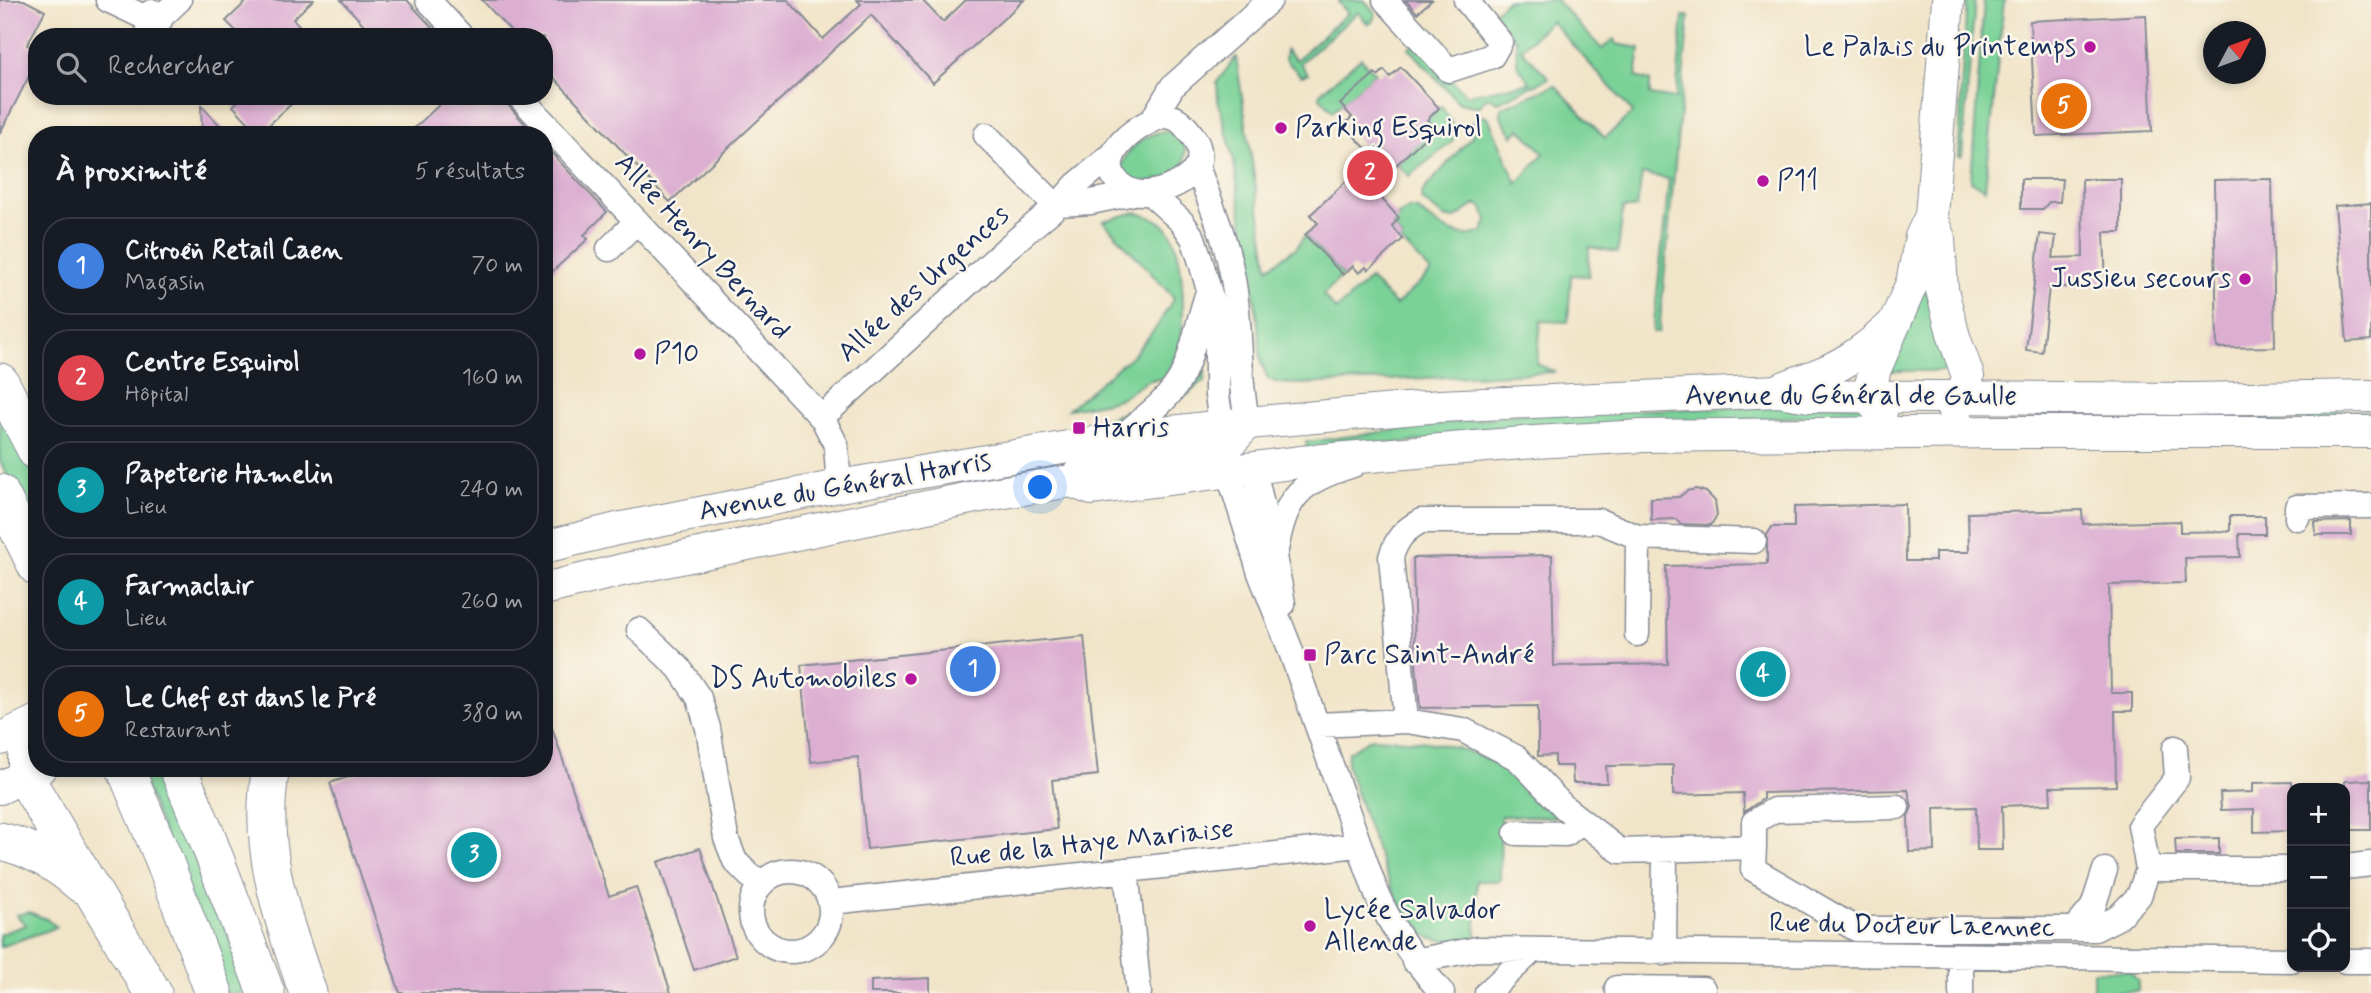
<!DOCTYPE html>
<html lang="fr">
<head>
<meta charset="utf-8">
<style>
  :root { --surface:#171b24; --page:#242831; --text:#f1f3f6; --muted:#9ea1a6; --line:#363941; --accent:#d690ce }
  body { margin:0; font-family:Mynerve,sans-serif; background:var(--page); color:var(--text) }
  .controls { position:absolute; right:21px; bottom:21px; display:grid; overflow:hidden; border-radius:14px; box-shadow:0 4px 10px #0003 }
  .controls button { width:63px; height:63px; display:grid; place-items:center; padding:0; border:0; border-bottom:2px solid var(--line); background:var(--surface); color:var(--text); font:35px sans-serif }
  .compass { position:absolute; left:2203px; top:21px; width:63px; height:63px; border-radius:50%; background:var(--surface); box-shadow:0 4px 10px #0003; rotate:49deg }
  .you { position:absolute; left:1041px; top:488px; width:24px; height:24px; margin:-18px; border:5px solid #fff; border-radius:50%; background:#1a73e8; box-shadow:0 0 0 10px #1a73e833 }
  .badge { display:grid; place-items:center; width:46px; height:46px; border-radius:50%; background:var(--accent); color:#fff; font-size:23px; font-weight:700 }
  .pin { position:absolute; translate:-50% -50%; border:4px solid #fff; box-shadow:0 2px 7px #0006 }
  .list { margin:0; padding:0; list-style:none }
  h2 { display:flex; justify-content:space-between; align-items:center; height:91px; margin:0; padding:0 28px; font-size:30px }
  h2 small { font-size:23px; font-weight:400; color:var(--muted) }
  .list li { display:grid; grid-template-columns:46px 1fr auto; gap:21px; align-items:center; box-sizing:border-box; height:98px; margin:0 14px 14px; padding:0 14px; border:2px solid var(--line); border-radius:28px }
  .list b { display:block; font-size:26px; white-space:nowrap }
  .list p { margin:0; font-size:23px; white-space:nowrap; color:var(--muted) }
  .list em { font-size:23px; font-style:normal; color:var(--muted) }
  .icon { flex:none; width:38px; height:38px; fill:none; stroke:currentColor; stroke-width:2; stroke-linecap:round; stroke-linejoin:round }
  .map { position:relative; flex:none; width:2371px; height:993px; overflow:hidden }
  .search { position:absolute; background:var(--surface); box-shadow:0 4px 10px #0003; left:28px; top:28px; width:525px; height:77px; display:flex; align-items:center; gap:18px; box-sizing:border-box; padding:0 24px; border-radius:28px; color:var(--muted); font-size:26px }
  .panel { position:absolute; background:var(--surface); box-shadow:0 4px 10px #0003; left:28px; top:126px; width:525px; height:651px; border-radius:28px }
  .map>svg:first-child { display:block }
  .green { fill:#7ad297; stroke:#4a807a; stroke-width:2 }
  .building { fill:#dcafd2 }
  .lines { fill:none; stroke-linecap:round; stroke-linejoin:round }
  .minor-casing { stroke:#868a94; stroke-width:27 }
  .major-casing { stroke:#868a94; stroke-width:34 }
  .highway-casing { stroke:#868a94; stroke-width:39 }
  .minor { stroke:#fff; stroke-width:24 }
  .major { stroke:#fff; stroke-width:32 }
  .highway { stroke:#fff; stroke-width:37 }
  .poi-dot { fill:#b5179e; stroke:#fbf7ec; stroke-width:2.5 }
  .labels { text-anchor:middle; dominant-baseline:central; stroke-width:5; stroke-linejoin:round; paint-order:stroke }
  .poi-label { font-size:28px; fill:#1b2f5e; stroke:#fbf7ec; text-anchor:start }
  .street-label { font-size:28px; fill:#1b2f5e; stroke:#fbf7ec }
</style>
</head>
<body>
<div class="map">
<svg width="2371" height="993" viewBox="0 0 2371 993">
  <rect width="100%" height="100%" fill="#fbf7ec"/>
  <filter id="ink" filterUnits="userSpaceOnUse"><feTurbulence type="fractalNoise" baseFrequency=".0143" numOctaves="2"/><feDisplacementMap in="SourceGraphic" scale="14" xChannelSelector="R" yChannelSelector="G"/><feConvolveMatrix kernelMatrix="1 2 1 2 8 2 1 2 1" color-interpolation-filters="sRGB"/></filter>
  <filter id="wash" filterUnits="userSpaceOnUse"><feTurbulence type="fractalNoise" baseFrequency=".00686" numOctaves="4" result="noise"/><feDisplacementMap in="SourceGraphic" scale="28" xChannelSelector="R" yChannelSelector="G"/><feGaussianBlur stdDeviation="1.57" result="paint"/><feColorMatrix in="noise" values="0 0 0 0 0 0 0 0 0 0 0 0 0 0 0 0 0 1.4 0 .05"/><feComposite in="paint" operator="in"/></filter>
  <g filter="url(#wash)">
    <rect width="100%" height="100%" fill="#f1e5c9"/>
    <path class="green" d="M1339,0H1364L1376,13L1372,22L1368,24L1358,12L1300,63L1308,74L1301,76L1285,59L1286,50L1296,60L1348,13L1338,2Z
      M1507,0H1556L1602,49L1614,39L1616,44L1640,48L1636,77L1650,81V95L1676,99L1683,16H1689L1659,332H1653L1669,179L1642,174L1637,208H1623L1618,252L1589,247V276L1571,275L1568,322L1541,321L1537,364L1555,372L1300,384L1278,383L1268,379L1261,362L1257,314L1233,157L1218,100L1217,82L1236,57L1268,268L1297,247L1305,235L1343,275L1323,295L1336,310L1370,279L1396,305L1431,272L1401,241L1403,238L1392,226L1399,218L1398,215L1409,209L1418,210C1434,225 1462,243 1483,231L1487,220L1483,208L1476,204L1454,219L1444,217L1421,199L1423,191L1473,135L1470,127L1477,117L1484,116L1489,119L1517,184L1544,153L1520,129L1513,136L1501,117V108L1555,85L1605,138L1633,112L1551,21L1521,49L1549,78L1498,102L1491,98H1486L1479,107L1459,103L1409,48L1415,41L1466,95L1530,83L1517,64L1516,40L1493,13Z
      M1967,0H1975L1962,156H1959L1961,92Z
      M1984,0H2004L1985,189L1971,181Z
      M1361,58L1375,73L1333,111L1320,97V93Z
      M1441,106C1449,118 1458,127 1452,142L1409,176L1397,164L1434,129L1427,120Z
      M1164,131C1188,136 1190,154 1179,174L1147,183L1129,181L1121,168C1126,149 1144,135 1164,131Z
      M1136,212C1151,217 1163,220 1171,234C1184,255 1186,328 1179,352C1175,363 1169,371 1162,379C1143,377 1134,393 1118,399C1102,404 1085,406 1068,409L1134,354L1156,328L1174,298L1103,221Z
      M1924,284L1954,371H1882Z
      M1205,329V382L1199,384L1187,395H1182Z
      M1151,397L1122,424L1096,431L1095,423L1125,412Z
      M1863,404L1870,414C1682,421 1495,435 1307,450L1306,442L1526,413Z
      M2004,405L2371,411V422L2003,416Z
      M0,411L37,481V538L0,461Z
      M1372,738C1390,739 1409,739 1427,742C1474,748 1531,774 1555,817L1501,816L1500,881H1477L1476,940C1458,940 1438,943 1422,934C1396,919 1359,799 1347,766L1348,752Z
      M138,768H163L251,993H226Z
      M29,912L46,919L57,927L0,947V934L26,925L16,915Z
      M2093,971H2130L2138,982V991L2093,993Z"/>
    <g id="blocks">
      <path class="building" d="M0,0H24L45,11L27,45L37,50V80L29,76L0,133Z
        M248,0H313L293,19L310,37H242L226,21Z
        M341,0H407L441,37H375Z
        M482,0H788L823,39L861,4L857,0H922L943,22L966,0H1024L933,83L871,15L670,202L544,67V37H516Z
        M1405,0H1432L1417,13Z
        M2146,15L2152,131L2036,136L2030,21Z
        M1401,67L1439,108L1427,120L1434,129L1372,188L1399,218L1392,226L1403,239L1368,270L1366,267L1359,273L1353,266L1343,275L1305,235L1318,223L1310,215L1361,167L1359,165L1371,154L1344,125L1352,117L1340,104L1375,73L1378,76L1384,70L1390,77Z
        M243,96H300L259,134L233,106Z
        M430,96H500L535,135H407L439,105Z
        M201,105L229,135H202Z
        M544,145L607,212L584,235L588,239L544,279Z
        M2021,179H2062L2060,202H2049L2043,209H2021Z
        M2082,179H2121V232H2104L2106,287H2049L2042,352L2026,350L2040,234L2056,236L2053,258L2083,257Z
        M2272,179L2275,347L2217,348L2214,180Z
        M2371,203V340L2347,342L2335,206Z
        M1696,489L1706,492L1715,501L1717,515L1711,525L1680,524L1676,519L1651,520V498L1679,497L1687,491Z
        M1905,504L1906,561H1935V552H1969L1968,513L2082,510L2083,524L2180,521V532L2230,531V516H2265V534H2239L2240,557L2185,558L2186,583L2109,585L2111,693H2132V711H2115L2116,786L2050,787L2051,804L2002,806L2003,850H1977L1976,807L1934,808L1935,851L1909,852L1908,816L1912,807L1908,790L1763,793V799L1744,812L1743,793L1673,795V765L1606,766L1607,783H1573L1572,766H1555V755L1538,756V706L1420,708L1415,653L1413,558L1552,555L1554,666L1668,664L1666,566L1767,564V535L1772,527H1794V507Z
        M2351,521V535H2316L2315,522Z
        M1084,636L1098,775L1052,780L1057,829L867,849L858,757L811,762L801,665Z
        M547,713L609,896L636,887L671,993H400L330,783L375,768H544V714Z
        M2371,780V830H2345V781Z
        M2292,782V831L2254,832V809L2221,810L2220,793L2253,792V783Z
        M2219,838V854H2176L2175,839Z
        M700,848L736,956L694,970L658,862Z
        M930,978V993H871V981Z"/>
    </g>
  </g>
  <g filter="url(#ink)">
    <use href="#blocks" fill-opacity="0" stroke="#868a94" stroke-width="2"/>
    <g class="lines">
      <defs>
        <path id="minor" d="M108,0L146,18
          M428,0L462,37
          M1385,0L1449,70L1492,56L1500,42L1466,0
          M146 19a7 7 0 1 1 14 0a7 7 0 1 1-14 0Z
          M161,17L179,0
          M519,96L823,419L836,445L839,486
          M1163,116C1176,116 1181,121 1189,131C1196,140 1201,148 1199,160C1197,179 1160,194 1143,193C1134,193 1126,190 1119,183C1092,156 1138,124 1163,116Z
          M1153,119L1172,87L1270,0
          M986,135L1056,206
          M1197,166C1210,203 1227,240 1233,279C1242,327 1237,376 1248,423
          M1151,194L1182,222L1193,238L1200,259L1217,318V395L1228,471L1260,573L1289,646L1377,895C1394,932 1415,962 1442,993
          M1059,204L1091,202L1134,193
          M609,249L637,221
          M830,410L1007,248L1059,204L1076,185L1111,156
          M1121,438C1139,421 1163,405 1177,384C1192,362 1198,318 1209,290
          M1254,468C1263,513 1276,558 1283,604
          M2297,518V507L2371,506
          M1276,550C1286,495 1300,482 1353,465
          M639,630L679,668L699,698L708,728L726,838L735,861L750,876L763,882
          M1637,634L1638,537
          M1406,721L1391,557C1397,538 1404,530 1421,521H1599L1638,537L1754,541
          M1317,725L1406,721L1463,730L1517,758L1565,808L1620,851L1754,847L1753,869L1856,929H2095L2117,918L2139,896L2148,869H2292
          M1516,833L1566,834L1582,821
          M1754,847V822L1774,810L1897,807
          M2345,867L2371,864
          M2148,869L2140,825L2177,778L2175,748
          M1126,870L1139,993
          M751 911a40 40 0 1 1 80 0a40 40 0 1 1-80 0Z
          M831,902L1359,845
          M2075,929L2093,907L2105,870
          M1664,953L1665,850
          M1961,956V993
          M1414,961L1477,949L2292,960
          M2345,961H2371
          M1617,988L1703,989V993
          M1487,993L1532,951"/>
        <path id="major" d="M1931,218L1939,238L1942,290L1954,337L1968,376L1963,397L1954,413
          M1781,389C1795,382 1808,379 1822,373C1849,362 1869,346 1890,327
          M1881,413L1868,396L1875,369L1912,283L1921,237L1931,216L1948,0
          M1071,481L1092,489L1300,462L1534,442L1643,436L1999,432H2371
          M544,547L617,529L839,486L1121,438L1248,423L1440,406L1778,391L1809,396L2188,399L2371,396
          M544,589L622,570L975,497L1071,481L1091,468L1175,453L1225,448L1248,423
          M0,739L37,721
          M0,788L40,768"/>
        <path id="highway" d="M0,382L37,452
          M0,493L37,567
          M37,733C23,751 24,770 33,791L153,993
          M125,768L164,860L214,993
          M178,768L206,835L266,993
          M271,768C256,848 283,919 308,993
          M0,841C32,848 57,863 81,884"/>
      </defs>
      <use href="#minor" class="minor-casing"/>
      <use href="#major" class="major-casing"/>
      <use href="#highway" class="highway-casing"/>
      <use href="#minor" class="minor"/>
      <use href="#major" class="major"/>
      <use href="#highway" class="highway"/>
    </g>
  </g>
  <g class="poi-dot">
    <circle cx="2090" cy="47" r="7"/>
    <circle cx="1281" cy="128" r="7"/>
    <circle cx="1763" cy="181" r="7"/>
    <circle cx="2245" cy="279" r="7"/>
    <circle cx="640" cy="354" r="7"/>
    <rect x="1072" y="421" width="14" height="14" rx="3.5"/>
    <rect x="1303" y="648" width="14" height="14" rx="3.5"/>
    <circle cx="911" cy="679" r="7"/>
    <circle cx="1310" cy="926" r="7"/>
  </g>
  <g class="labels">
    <g class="poi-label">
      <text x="2076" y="47" text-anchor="end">Le Palais du Printemps</text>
      <text x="1295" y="128">Parking Esquirol</text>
      <text x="1777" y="181">P11</text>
      <text x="2231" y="279" text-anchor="end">Jussieu secours</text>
      <text x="654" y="354">P10</text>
      <text x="1093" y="428">Harris</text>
      <text x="1324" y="655">Parc Saint-André</text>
      <text x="897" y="679" text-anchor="end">DS Automobiles</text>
      <text x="1324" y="910">Lycée Salvador<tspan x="1324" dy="32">Allende</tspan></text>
    </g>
    <g class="street-label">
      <text transform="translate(702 247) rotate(47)">Allée Henry Bernard</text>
      <text transform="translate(924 284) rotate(-42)">Allée des Urgences</text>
      <text x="1851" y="396">Avenue du Général de Gaulle</text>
      <text transform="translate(845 487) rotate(-10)">Avenue du Général Harris</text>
      <text transform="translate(1092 844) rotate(-6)">Rue de la Haye Mariaise</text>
      <text transform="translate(1912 926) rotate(1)">Rue du Docteur Laennec</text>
    </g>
  </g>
</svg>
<div class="controls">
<button>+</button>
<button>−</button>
<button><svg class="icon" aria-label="locate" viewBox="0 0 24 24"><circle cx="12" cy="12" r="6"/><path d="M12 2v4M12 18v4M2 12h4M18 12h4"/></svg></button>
</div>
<svg class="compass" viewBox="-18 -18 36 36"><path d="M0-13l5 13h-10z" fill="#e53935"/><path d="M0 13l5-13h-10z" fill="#9ea1a6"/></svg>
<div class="you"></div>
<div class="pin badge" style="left:973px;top:669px;background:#3f7fe0">1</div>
<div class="pin badge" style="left:1370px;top:173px;background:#e0444e">2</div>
<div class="pin badge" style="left:474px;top:855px;background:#0f9aa8">3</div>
<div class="pin badge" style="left:1763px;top:674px;background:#0f9aa8">4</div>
<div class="pin badge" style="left:2064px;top:106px;background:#e8710a">5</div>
<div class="search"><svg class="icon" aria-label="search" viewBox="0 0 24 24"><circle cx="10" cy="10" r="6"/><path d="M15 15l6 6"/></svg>Rechercher</div>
<section class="panel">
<h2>À proximité<small>5 résultats</small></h2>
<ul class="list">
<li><span class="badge" style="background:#3f7fe0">1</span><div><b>Citroën Retail Caen</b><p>Magasin</p></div><em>70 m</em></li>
<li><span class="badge" style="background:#e0444e">2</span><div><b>Centre Esquirol</b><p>Hôpital</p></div><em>160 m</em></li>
<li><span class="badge" style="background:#0f9aa8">3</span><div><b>Papeterie Hamelin</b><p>Lieu</p></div><em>240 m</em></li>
<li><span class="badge" style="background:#0f9aa8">4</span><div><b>Farmaclair</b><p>Lieu</p></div><em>260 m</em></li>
<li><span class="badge" style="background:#e8710a">5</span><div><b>Le Chef est dans le Pré</b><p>Restaurant</p></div><em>380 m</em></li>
</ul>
</section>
</div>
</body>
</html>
